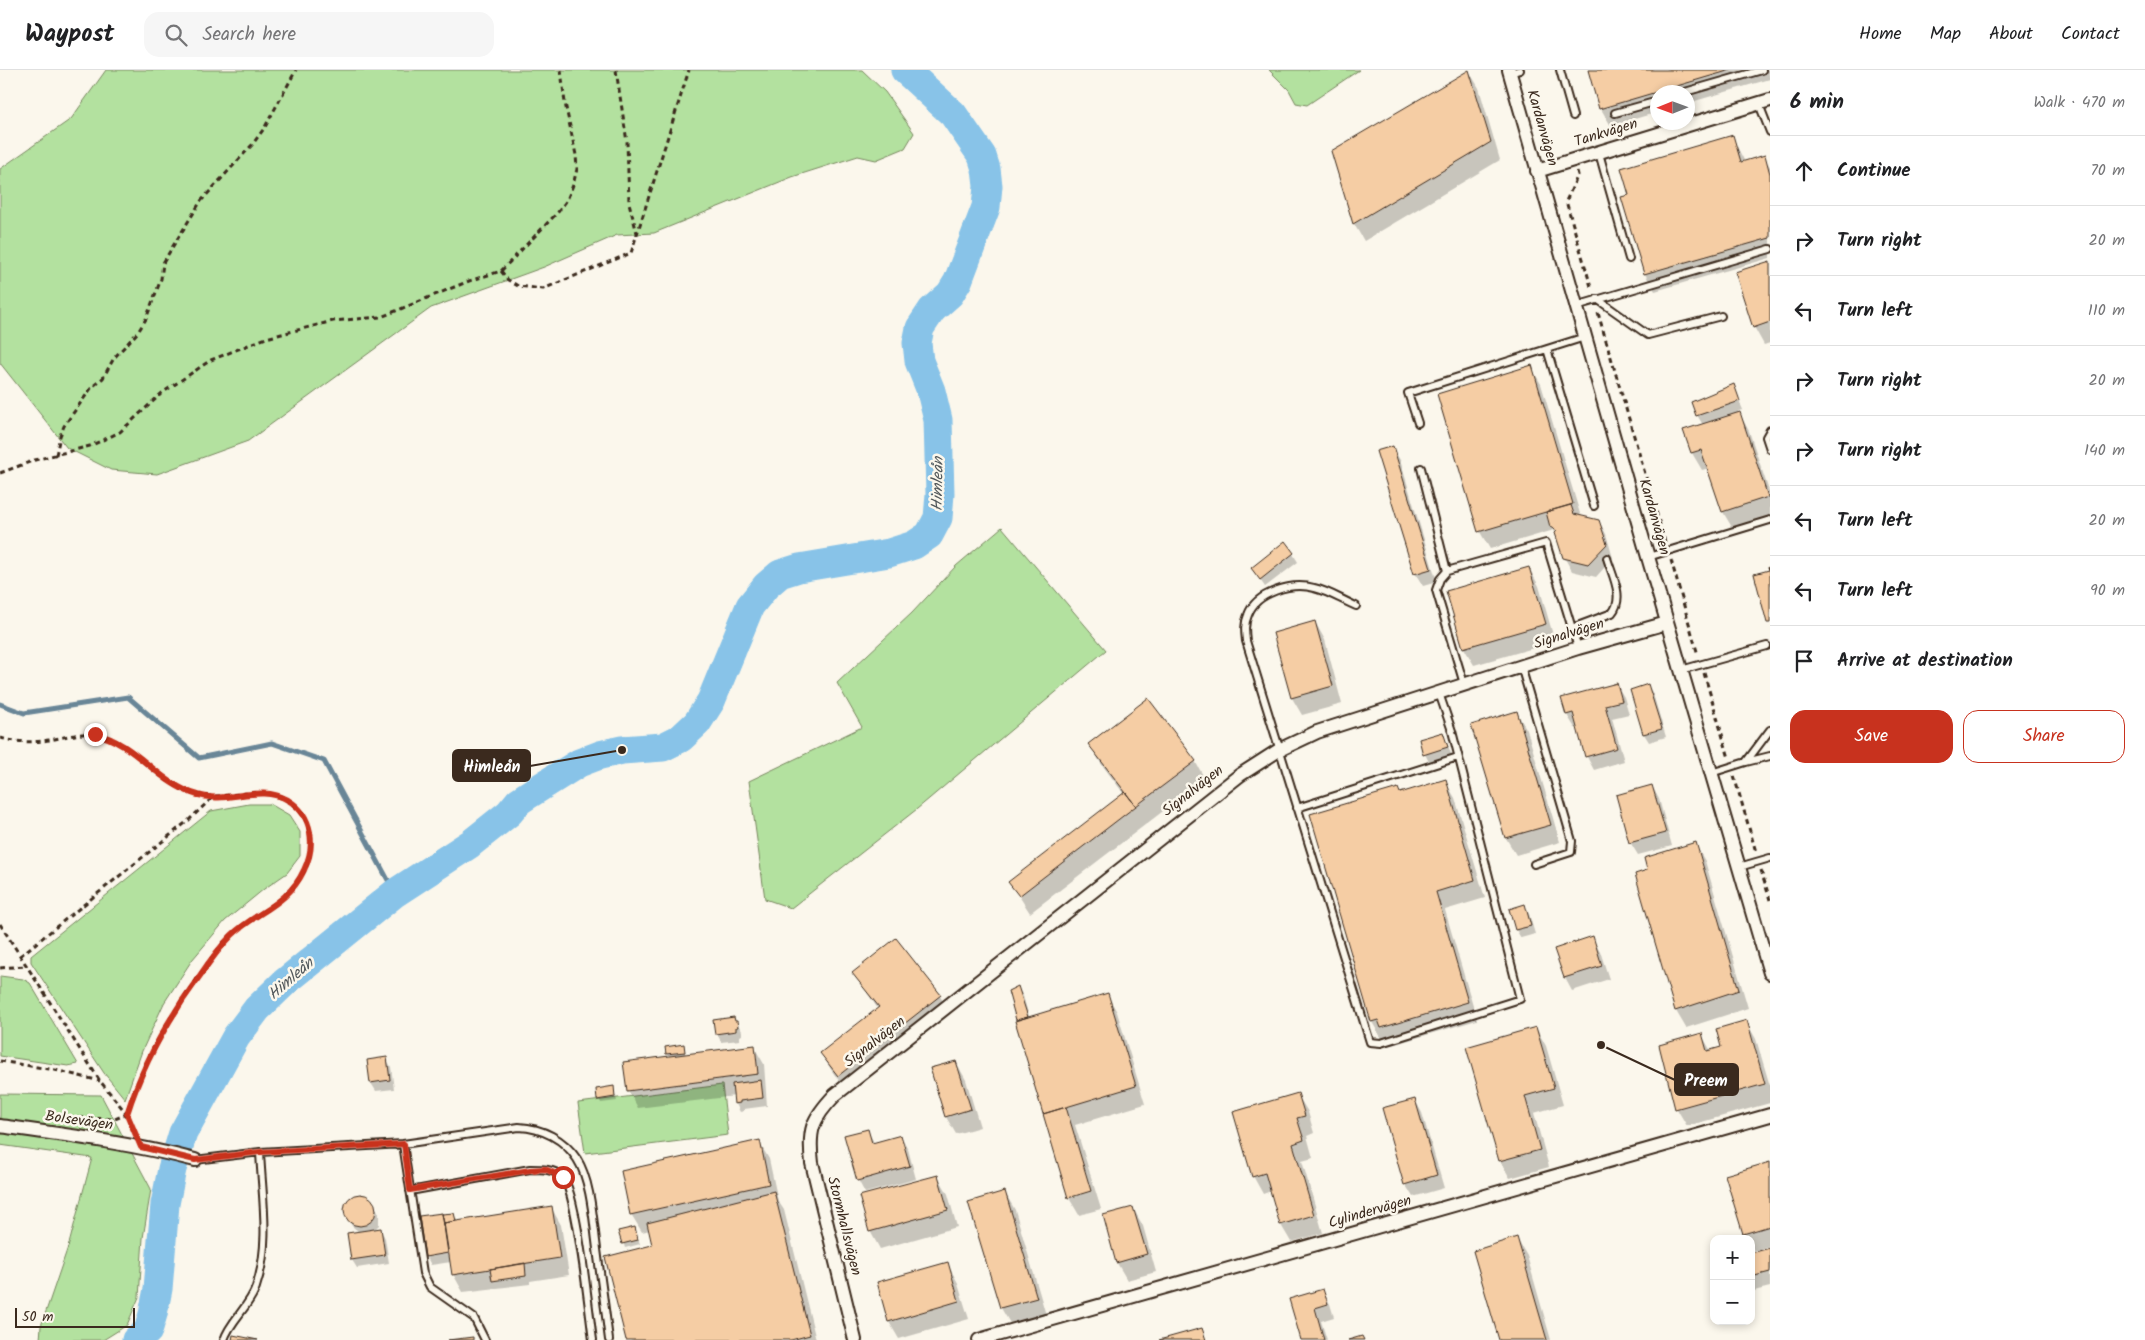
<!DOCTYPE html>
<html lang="en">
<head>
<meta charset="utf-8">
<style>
  :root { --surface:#fff; --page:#f6f6f6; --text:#202124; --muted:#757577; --line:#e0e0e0; --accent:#c8321e }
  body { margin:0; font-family:Kalam,sans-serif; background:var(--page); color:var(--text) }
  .controls { position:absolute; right:15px; bottom:15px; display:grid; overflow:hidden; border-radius:10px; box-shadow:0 2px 8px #0003 }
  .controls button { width:45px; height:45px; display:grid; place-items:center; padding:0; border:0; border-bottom:1px solid var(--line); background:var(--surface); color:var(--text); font:25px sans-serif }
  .compass { position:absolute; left:1650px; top:15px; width:45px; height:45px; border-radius:50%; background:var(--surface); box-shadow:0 2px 8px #0003; rotate:269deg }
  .scale { position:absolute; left:15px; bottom:12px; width:120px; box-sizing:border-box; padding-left:5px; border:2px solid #3b2a1e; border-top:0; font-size:14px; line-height:18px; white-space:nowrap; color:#3b2a1e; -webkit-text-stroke:4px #fbf7ec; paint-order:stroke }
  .stop { position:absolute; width:15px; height:15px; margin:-11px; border:4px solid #c8321e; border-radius:50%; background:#fff }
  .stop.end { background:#c8321e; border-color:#fff; box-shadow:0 1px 5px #0008 }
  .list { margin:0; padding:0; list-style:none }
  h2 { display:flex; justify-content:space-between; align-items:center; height:65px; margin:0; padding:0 20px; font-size:21px }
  h2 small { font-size:16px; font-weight:400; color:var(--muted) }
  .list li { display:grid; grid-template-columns:32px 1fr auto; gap:15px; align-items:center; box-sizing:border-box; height:70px; padding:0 20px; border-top:1px solid var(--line) }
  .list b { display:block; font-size:19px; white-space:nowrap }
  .list em { font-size:16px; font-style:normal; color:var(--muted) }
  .actions { display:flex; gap:10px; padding:15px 20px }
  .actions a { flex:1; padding:11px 0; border:1px solid var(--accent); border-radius:15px; text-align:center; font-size:18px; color:var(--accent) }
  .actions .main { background:var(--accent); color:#fff }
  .icon { flex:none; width:28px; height:28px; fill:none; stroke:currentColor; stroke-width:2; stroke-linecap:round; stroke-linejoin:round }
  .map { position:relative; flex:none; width:1770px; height:1270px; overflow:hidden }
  header { display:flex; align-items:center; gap:30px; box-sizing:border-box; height:70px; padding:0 25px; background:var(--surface); border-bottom:1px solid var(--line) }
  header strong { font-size:24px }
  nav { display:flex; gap:28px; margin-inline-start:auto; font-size:18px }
  .search { width:350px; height:45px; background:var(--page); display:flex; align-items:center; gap:12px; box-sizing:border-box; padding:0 18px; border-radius:15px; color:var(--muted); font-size:19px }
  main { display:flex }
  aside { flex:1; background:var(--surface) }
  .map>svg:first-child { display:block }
  .green { fill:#b3e19f; stroke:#77865e }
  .shadow { fill:#0003 }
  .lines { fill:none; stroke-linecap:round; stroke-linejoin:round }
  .stream { stroke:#698697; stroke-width:5 }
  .river { stroke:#88c3e8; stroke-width:29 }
  .building { fill:#f5cda4; stroke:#3b2a1e }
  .lane-casing { stroke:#3b2a1e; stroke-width:10 }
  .street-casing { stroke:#3b2a1e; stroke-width:16 }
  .path { stroke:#3b2a1e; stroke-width:3; stroke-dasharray:5 4; stroke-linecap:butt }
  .lane { stroke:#fbf7ec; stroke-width:6 }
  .street { stroke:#fbf7ec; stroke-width:12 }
  .route { stroke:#c8321e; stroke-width:6 }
  .labels { text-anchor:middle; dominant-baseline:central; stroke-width:5; stroke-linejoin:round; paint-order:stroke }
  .street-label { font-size:15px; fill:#3b2a1e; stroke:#fbf7ec }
  .water-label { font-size:16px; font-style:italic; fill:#52585b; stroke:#fbf7ec }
  .leader { fill:none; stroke:#3b2a1e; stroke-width:2 }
  .callout-dot { fill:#3b2a1e; stroke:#fbf7ec; stroke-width:2 }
  .callout { fill:#3b2a1e; stroke:#3b2a1e; stroke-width:2 }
  .callout-label { font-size:16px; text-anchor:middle; font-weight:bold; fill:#fff }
</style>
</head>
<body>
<header>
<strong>Waypost</strong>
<div class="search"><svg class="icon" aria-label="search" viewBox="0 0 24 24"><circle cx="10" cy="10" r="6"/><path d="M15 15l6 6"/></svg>Search here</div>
<nav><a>Home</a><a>Map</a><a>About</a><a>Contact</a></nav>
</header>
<main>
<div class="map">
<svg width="1770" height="1270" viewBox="0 0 1770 1270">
  <rect width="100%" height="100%" fill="#fbf7ec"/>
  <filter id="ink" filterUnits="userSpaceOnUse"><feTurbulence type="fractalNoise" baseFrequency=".02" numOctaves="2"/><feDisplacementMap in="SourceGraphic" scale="10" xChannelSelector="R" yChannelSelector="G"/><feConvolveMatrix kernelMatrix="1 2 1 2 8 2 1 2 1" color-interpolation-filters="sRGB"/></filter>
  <g filter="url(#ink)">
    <path class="green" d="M106,0H862L885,22L914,63L905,78L876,90L858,86L792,107L654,163L617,165L544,197L431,238L248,371L157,404L111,400L67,378L0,293V99L71,49Z
      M1269,0H1359L1307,35L1296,33L1289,20Z
      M1002,457L1106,580L917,739L791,838L765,829L749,711L862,657L837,613L912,543L956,496Z
      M249,734H270L289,745L300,762V786L287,803L264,819L225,851L192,890L164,933L142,981L125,1029L104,1003L31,892V886L211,741Z
      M0,906L23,909L30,913L78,994L68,996L0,986Z
      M722,1015L728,1065L585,1083L578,1033Z
      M0,1024L101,1025L151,1119L143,1168L139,1227L127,1255L103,1270H40L41,1256L69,1174L92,1088L0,1075Z"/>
    <path class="shadow" d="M1589,0H1768L1770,9L1688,33V22H1658V42L1611,56L1601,39Z
      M1469,1L1479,18L1500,90L1364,171L1354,154L1333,82Z
      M1732,67L1745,92L1764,87L1770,97V188L1655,221L1645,204L1623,128L1630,126Z
      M1770,193V273L1764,275L1754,257Z
      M1531,297L1541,314L1581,447L1599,451L1606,464L1613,488L1596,507L1572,501L1564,487L1558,469L1554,460L1490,479L1480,462L1439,324Z
      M1733,316L1743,340L1738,341L1749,361L1770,424V447L1733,459L1723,442L1709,398L1702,400L1692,383L1685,361L1703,355L1697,345Z
      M1392,377L1400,390L1437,512L1423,516L1415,503Z
      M1293,484L1298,492L1265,517L1252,498Z
      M1529,498L1539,516L1555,572L1474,595L1464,578L1448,521Z
      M1315,552L1325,570L1342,634L1302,645L1292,628Z
      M1616,614L1624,627L1629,644L1612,648L1624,691L1594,700L1587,687L1578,657L1575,658L1567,645L1563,629Z
      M1648,616L1653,624L1666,667L1649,672L1644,664L1631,621Z
      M1517,643L1527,660L1560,772L1516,785L1506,768L1472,656Z
      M1443,663L1452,686L1429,692L1425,684Z
      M1090,674L1195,691L1205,709L1030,843L1010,812L1124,724L1100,692Z
      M1445,711L1455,728L1485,828L1445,840L1477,950L1392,975L1388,968L1382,969L1372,952L1398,719L1401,724Z
      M1652,716L1659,729L1672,776L1638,785L1630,772Z
      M1695,774L1705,791L1748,938L1686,958L1676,941L1636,804L1649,801Z
      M1524,836L1529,844L1535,864L1521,868L1516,860L1510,840Z
      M1592,868L1600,881L1609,909L1572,921L1565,908L1556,880Z
      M896,870L940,926L950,944L848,1023L832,1001L821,983L878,939L854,903Z
      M1018,918L1023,926L1029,947L1107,924L1117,942L1145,1034L1075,1055L1101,1139L1079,1145L1069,1128L1016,951L1018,950L1009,922Z
      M734,948L742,961V965L740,966V970L721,972L717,963Z
      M1746,951L1756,969L1770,1016V1033L1687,1056L1677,1039L1660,976L1701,964L1711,981L1723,978Z
      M1536,958L1546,976L1563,1035L1534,1043L1549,1097L1510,1108L1500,1091L1468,978Z
      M683,976L686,985L754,977L764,994L767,1036L744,1039V1041L740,1042L736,1034L735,1026L638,1038L628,1020L670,987L667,984Z
      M386,988L391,997L394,1019L376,1021L371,1013Z
      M956,992L966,1010L980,1057L956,1064L946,1047Z
      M613,1018L617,1031L601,1033L599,1029Z
      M1297,1024L1308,1042L1314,1063L1307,1066L1313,1088L1302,1091L1323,1163L1291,1172L1281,1155L1271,1121L1263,1124L1253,1106Z
      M1415,1030L1422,1043L1444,1118L1413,1127L1405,1114Z
      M867,1060L875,1074L901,1066L908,1079L916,1109L865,1123L858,1110Z
      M759,1072L769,1089L778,1131L784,1140L816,1270H627L654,1176L650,1160L642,1162L631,1144Z
      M1770,1093V1176L1754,1181L1751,1176V1169H1747L1744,1163Z
      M938,1106L948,1124L957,1157L880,1179L870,1161Z
      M1005,1123L1015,1140L1046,1245L1011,1255L1001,1238L970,1133Z
      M363,1125L370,1128L379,1143V1155L374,1160L380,1159L385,1168L389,1193L357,1198L352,1190L359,1162L352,1156L347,1147L345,1136L352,1127Z
      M551,1137L561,1155L569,1205L530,1211V1214L463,1222L453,1204L451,1192L431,1195L426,1186L420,1148L454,1144L457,1152Z
      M1133,1138L1143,1156L1156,1202L1127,1210L1117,1193L1104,1146Z
      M635,1159L640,1174L625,1178L620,1162Z
      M1517,1169L1527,1186L1551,1270H1500Z
      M1770,1179V1217L1754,1221L1751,1216V1184Z
      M947,1193L957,1211L969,1249L899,1269L889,1252L878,1213Z
      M1323,1221L1330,1234L1334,1247L1321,1251L1327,1270H1303L1291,1230Z"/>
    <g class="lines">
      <path class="stream" d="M0,634L24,643L128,627L199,688L272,673L324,691L395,823"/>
      <path class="river" d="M136,1270L148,1261L153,1244L158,1219L165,1134L172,1099L183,1063L236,967L257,939L285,912L395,823L470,774L509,743L519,731L528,725L579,693L600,685L622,680L663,677L681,668L697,653L711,631L750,536L766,516L780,504L799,498L889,483L914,475L929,465L938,448L940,424L938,350L931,321L919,291L917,273L920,258L932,240L950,224L958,211L986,137L988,116L986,99L982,86L953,44L905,0"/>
    </g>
    <path class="building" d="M1469,0L1491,72L1353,154L1331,81Z
      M1588,0H1731L1599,39Z
      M1733,65L1741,92L1765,85L1770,104V168L1644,204L1621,127L1629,125L1621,98Z
      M1770,191V252L1753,258L1735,202Z
      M1532,295L1573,434L1478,462L1437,324Z
      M1734,314L1740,331L1696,346L1691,332Z
      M1740,342L1768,427L1722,442L1701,380L1691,383L1683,360Z
      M1393,376L1431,499L1414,504L1376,381Z
      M1571,435L1574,444L1599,450L1607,474L1588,494L1563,488L1555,463L1557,461L1550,457L1546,442Z
      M1285,471L1294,483L1260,510L1251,498Z
      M1529,497L1546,554L1463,578L1446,521Z
      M1768,497H1770V553H1767L1754,504L1769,500Z
      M1315,551L1333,616L1291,628L1273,563Z
      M1617,613L1622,631L1605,635L1617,678L1585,687L1573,643L1566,645L1561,628Z
      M1648,614L1662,659L1643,664L1630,620Z
      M1148,628L1196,691L1136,736L1088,674Z
      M1517,641L1551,755L1505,768L1471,655Z
      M1443,662L1448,677L1423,685L1419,669Z
      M1446,709L1475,810L1436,822L1468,932L1381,958L1378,950L1371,952L1310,744L1398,718L1400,723Z
      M1652,715L1666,763L1629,773L1616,725Z
      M1125,722L1136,736L1019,826L1008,812Z
      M1696,772L1739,920L1675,941L1635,804L1647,800L1644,788Z
      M1525,834L1531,856L1515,860L1509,839Z
      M1593,866L1602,896L1564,908L1554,879Z
      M896,868L941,925L838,1006L820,983L879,937L852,903Z
      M1018,916L1028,947L1016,950L1008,921Z
      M1108,923L1136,1016L1043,1044L1015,951Z
      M734,947L735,951H737L738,957H736V961L715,964L713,950Z
      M1747,950L1765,1014L1675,1039L1659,975L1702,963L1707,981L1721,977L1716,959Z
      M1536,957L1554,1018L1525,1026L1540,1080L1499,1091L1466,977Z
      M684,974L685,982L666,984L665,977Z
      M755,975L758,1004L627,1021L623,992Z
      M387,987L390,1010L370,1013L367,990Z
      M956,991L971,1039L945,1047L930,998Z
      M761,1010L763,1028L740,1031V1033L734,1034L732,1014Z
      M614,1016L615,1027L597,1030L596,1019Z
      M1298,1023L1305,1046L1297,1048L1304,1070L1293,1074L1314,1145L1280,1155L1265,1103L1252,1107L1233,1042Z
      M1415,1029L1437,1105L1404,1115L1382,1038Z
      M1066,1037L1091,1121L1068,1128L1043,1044Z
      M868,1059L872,1073L901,1065L910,1096L857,1111L844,1065Z
      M760,1070L769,1114L630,1145L621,1101Z
      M1770,1092V1156L1743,1164L1725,1105Z
      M938,1105L948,1140L869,1162L859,1126Z
      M774,1121L810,1265L791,1270H626L605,1187L652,1175L647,1153Z
      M1005,1121L1037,1228L1000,1238L968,1132Z
      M344 1140a16 16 0 1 1 32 0a16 16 0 1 1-32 0Z
      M552,1136L560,1188L452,1205L444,1153Z
      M1133,1137L1147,1184L1116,1193L1103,1145Z
      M442,1143L448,1183L425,1187L419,1146Z
      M454,1143L456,1151L444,1153L442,1144Z
      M635,1157L638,1170L622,1174L618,1161Z
      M381,1158L385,1185L351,1190L347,1163Z
      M1517,1167L1547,1270H1499L1473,1181Z
      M1770,1178V1202L1751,1207V1183Z
      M948,1192L959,1231L888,1252L877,1212Z
      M525,1193L526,1206L492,1211L490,1199Z
      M1323,1219L1328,1234L1315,1238L1324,1270H1301L1289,1229Z
      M1202,1258L1206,1270H1159Z
      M233,1265L258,1270H232Z
      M1362,1266L1364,1270H1348Z
      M473,1267V1270H448Z"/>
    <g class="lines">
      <defs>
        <path id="lane" d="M1560,0L1573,46
          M1510,3L1520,0
          M1685,22L1762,0
          M1759,34L1770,62
          M1615,43L1658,31
          M1599,83L1629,189
          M1597,229L1648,265L1721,246
          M1576,236L1770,179
          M1585,267L1547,279L1594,436
          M1418,353L1408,323L1547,279
          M1770,360L1766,367L1770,379
          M1421,398L1447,501
          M1648,487L1770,450
          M1356,536C1342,530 1328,521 1314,518C1292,512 1256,522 1248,545C1244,554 1245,562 1246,571L1370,972L1381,973L1520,929L1452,661L1439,623
          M1572,558L1612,543C1625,528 1612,505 1607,488
          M1521,596L1572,771L1571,782L1534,794
          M1681,600L1767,576
          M1464,614L1436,520L1440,509L1447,501L1546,473L1578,578
          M1746,692L1770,686
          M1711,703L1746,692L1770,660
          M1297,738L1458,687
          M1739,797L1770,788
          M403,1074L423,1203L430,1217L474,1248L485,1270
          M195,1090L260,1082L403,1074L519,1057C542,1058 564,1069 577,1089C590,1109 593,1147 596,1171C600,1204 605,1237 609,1270
          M410,1121L530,1099C541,1099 555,1099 563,1107C577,1124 589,1242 593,1270
          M224,1270C229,1252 250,1236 256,1217C271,1173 262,1127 260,1082"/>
        <path id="street" d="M1509,0L1648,487L1770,903
          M1537,101L1770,30
          M0,1056C66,1065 130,1073 195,1090
          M855,1270L812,1093C808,1060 812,1049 835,1025L1240,705L1279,680L1317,662L1578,578L1667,553
          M979,1270L1770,1045"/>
      </defs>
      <use href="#lane" class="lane-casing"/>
      <use href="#street" class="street-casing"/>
      <path class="path" d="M616,0L627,72L629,133L637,163
        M1577,101L1578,105L1566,131L1592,220
        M501,201L508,210L518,216L543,219L631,183L689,0
        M1598,243L1665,472
        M56,385L60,366L64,356L92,317L103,308L114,288L138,262L146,249L161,209L163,193L173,176L201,131L252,75L265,57L296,0
        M0,403L35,390L90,376L120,362L162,323L211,290L266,268L333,251L381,247L469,211L501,201L558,142L567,130L573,115L577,99L576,85L565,33L561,0
        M1671,490L1698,585
        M1704,603L1729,688
        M0,668C16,672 32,673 49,670C67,667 86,660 104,666C134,676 158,710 189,722C221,735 259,712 289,731C313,747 316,777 304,801C288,832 258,842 234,863C221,874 211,890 201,904C169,948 143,992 127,1044L115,1049L50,1047
        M1734,706L1756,782
        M1761,800L1770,830
        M0,854L100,1011L127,1044L135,1063
        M20,886L189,750L212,728
        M0,898L26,896
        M0,991L55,1000L100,1011"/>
      <use href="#lane" class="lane"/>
      <use href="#street" class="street"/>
    </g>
  </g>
  <g class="lines" filter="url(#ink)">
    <path class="route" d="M95,664C135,672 158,714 198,725C228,734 259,714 288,730C313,745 316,776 304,800C288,835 257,841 232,865C219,878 209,892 199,907C168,949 143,993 127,1044L141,1077L195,1090L260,1082L404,1074L410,1120L530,1100L545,1099L563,1107"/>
  </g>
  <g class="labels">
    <g class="street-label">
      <text transform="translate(1542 58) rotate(74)">Kardanvägen</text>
      <text transform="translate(1606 63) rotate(-17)">Tankvägen</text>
      <text transform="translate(1654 447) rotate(74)">Kardanvägen</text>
      <text transform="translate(1569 564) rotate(-17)">Signalvägen</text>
      <text transform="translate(1193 721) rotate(-38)">Signalvägen</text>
      <text transform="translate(875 972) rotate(-38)">Signalvägen</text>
      <text transform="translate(79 1051) rotate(8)">Bolsevägen</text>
      <text transform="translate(1370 1142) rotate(-16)">Cylindervägen</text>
      <text transform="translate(844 1156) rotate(76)">Stormhallsvägen</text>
    </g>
    <g class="water-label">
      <text transform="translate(938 414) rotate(-89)">Himleån</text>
      <text transform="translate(291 909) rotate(-41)">Himleån</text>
    </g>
  </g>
  <path class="leader" d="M622 680L530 696M1601 975L1675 1010"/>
  <g class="callout-dot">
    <circle cx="622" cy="680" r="5"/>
    <circle cx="1601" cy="975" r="5"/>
  </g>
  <g class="callout">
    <rect x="453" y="680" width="77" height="31" rx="5"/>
    <rect x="1675" y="994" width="63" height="31" rx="5"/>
  </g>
  <g class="callout-label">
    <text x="492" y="702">Himleån</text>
    <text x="1706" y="1016">Preem</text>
  </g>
</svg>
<div class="controls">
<button>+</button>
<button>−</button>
</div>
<svg class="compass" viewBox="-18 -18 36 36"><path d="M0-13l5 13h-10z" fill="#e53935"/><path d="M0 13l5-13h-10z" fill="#757577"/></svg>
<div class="scale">50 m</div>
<div class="stop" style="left:563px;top:1107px"></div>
<div class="stop end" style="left:95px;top:664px"></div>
</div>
<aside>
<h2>6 min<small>Walk · 470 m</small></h2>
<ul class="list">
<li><svg class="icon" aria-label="ahead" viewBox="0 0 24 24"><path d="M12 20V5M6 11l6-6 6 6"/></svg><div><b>Continue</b></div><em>70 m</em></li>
<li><svg class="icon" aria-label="right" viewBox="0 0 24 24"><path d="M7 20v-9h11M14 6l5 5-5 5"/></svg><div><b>Turn right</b></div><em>20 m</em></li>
<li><svg class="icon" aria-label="left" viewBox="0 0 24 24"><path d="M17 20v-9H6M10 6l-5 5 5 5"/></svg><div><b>Turn left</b></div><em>110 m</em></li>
<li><svg class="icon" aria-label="right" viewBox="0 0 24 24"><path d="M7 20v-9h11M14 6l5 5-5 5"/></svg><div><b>Turn right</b></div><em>20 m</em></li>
<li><svg class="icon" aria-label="right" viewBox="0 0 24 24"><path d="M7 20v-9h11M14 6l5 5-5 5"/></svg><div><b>Turn right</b></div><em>140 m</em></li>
<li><svg class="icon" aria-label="left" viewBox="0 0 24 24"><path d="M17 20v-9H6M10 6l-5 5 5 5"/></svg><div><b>Turn left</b></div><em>20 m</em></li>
<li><svg class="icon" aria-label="left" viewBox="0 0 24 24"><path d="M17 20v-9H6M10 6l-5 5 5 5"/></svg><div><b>Turn left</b></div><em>90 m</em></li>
<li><svg class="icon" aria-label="arrive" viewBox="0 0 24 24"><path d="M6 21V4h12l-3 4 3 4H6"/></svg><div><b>Arrive at destination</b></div></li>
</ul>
<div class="actions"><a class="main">Save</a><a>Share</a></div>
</aside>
</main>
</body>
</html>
